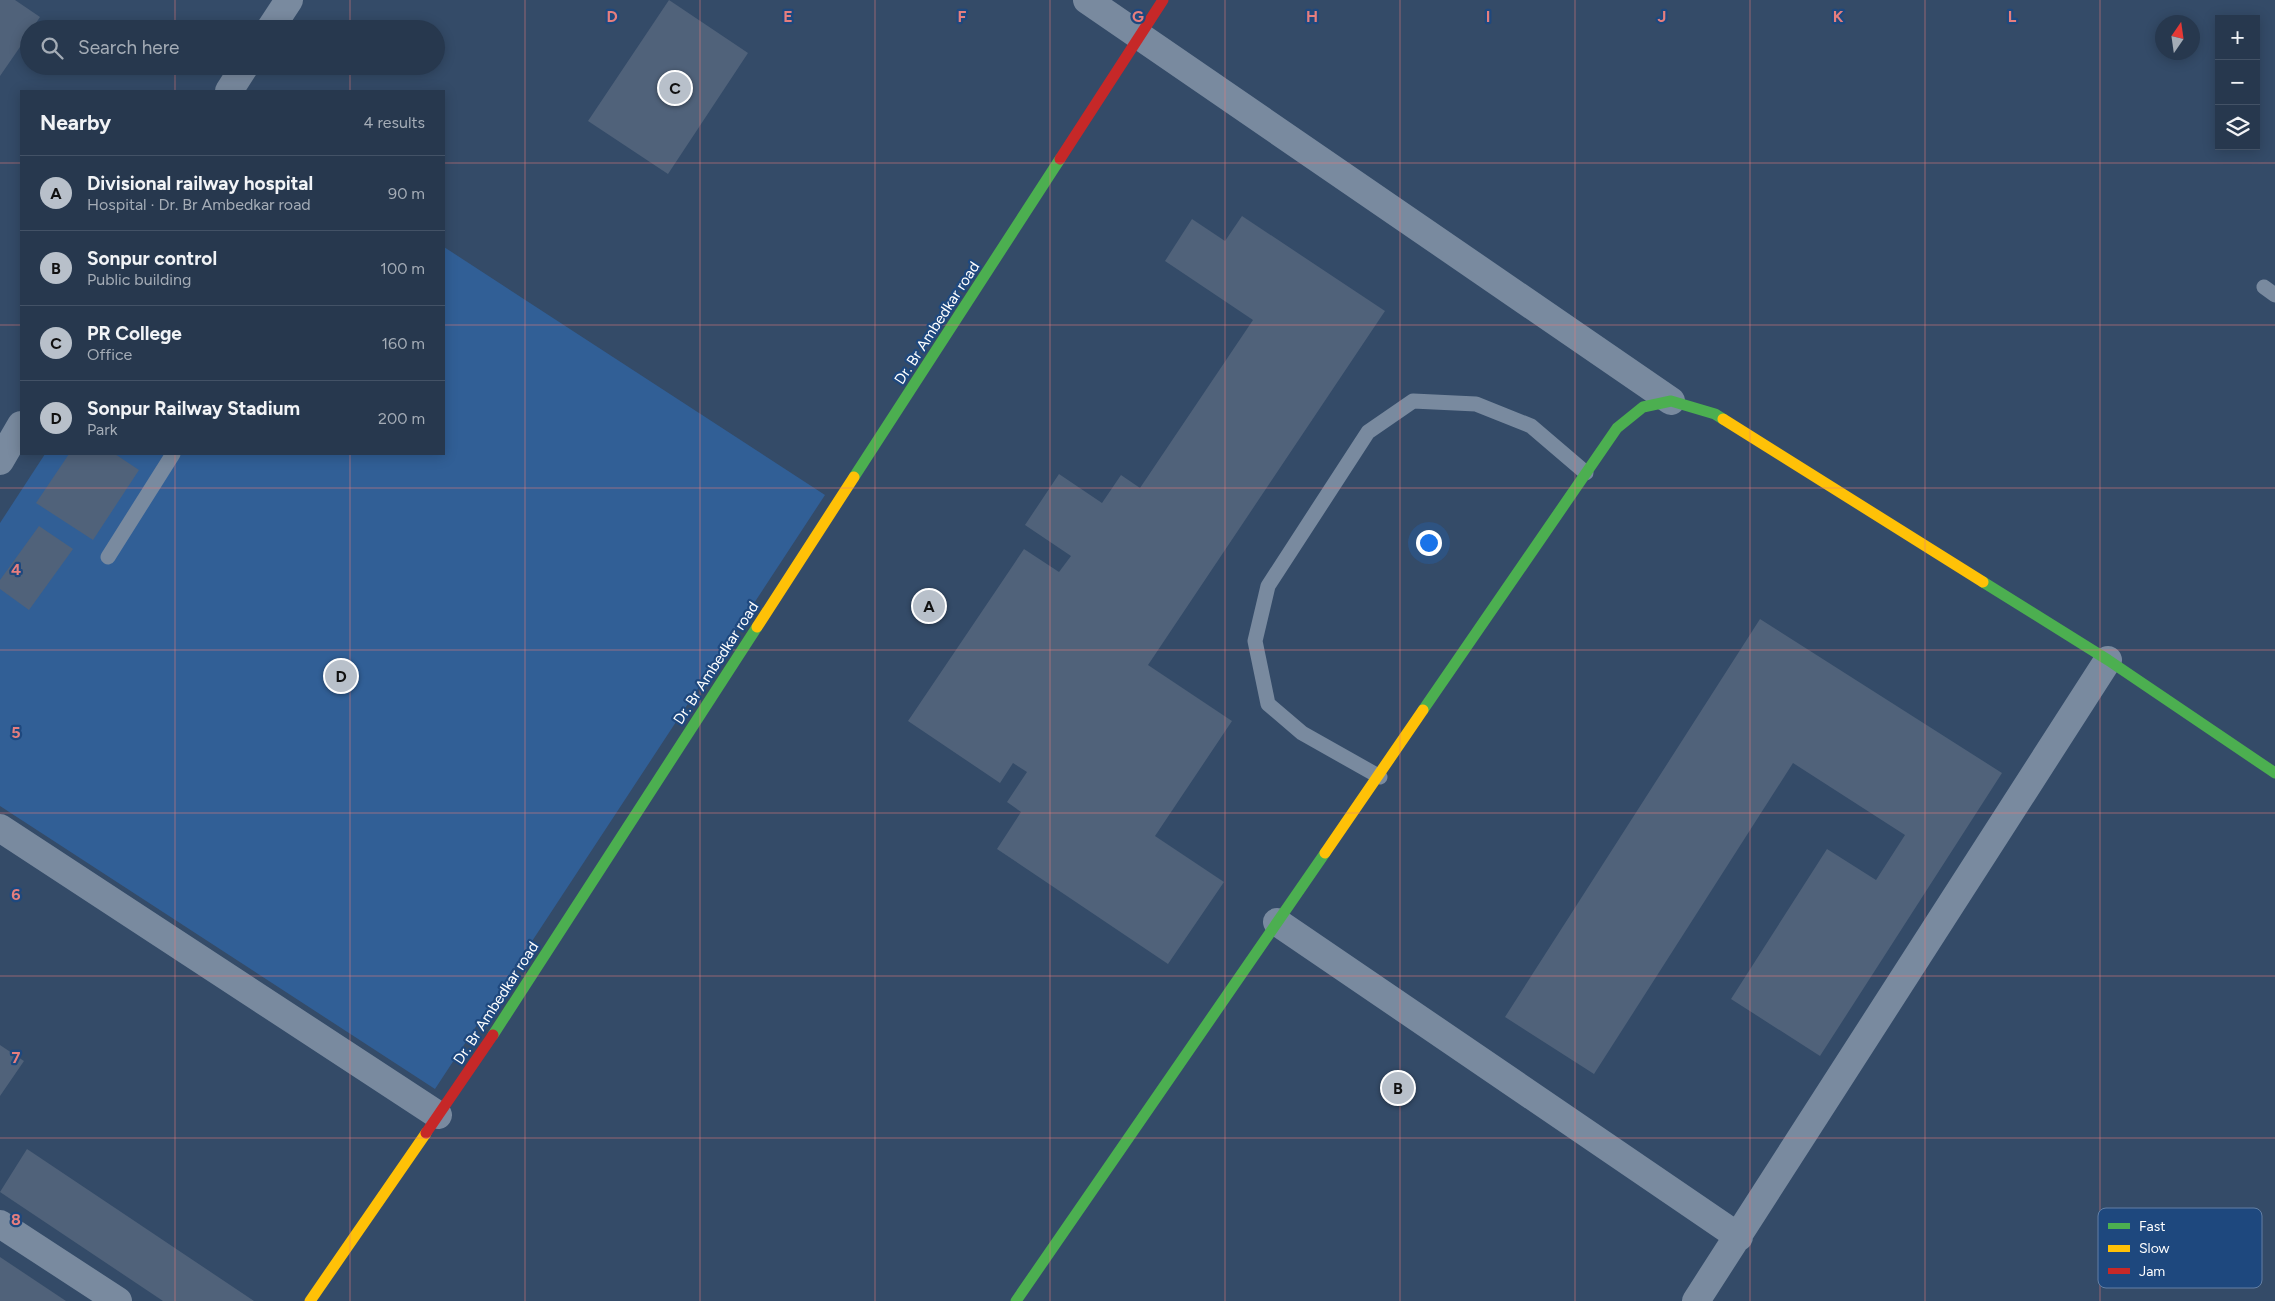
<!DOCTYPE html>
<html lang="en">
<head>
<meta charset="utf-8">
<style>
  :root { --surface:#27384e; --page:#2f3f55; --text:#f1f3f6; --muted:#a4acb6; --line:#435266; --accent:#b8c0ca }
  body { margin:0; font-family:Figtree,sans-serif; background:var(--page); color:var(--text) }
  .controls { position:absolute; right:15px; top:15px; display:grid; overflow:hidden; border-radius:0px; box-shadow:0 2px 12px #0003 }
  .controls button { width:45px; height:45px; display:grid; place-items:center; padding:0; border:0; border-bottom:1px solid var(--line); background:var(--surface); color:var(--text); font:25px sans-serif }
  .compass { position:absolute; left:2155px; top:15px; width:45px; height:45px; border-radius:50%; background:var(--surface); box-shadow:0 2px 12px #0003; rotate:13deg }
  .you { position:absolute; left:1428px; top:542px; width:18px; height:18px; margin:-12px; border:4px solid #fff; border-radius:50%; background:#1a73e8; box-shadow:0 0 0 8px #1a73e833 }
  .badge { display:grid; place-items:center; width:32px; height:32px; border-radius:50%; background:var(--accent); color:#111; font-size:16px; font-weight:700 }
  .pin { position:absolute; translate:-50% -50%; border:2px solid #fff; box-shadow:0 1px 5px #0006 }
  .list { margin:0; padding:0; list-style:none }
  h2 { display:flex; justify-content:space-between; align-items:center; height:65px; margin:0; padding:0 20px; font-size:21px }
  h2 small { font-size:16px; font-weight:400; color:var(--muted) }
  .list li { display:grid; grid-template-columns:32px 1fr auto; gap:15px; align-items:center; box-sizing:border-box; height:75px; padding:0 20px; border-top:1px solid var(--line) }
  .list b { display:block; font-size:19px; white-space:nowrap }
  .list p { margin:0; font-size:16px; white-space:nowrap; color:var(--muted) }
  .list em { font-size:16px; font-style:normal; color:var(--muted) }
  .icon { flex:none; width:28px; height:28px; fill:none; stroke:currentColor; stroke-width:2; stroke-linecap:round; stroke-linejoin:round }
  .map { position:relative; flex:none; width:2275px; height:1301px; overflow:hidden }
  .search { position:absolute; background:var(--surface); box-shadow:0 2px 12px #0003; left:20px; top:20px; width:425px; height:55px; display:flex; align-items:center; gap:12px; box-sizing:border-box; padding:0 18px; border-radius:28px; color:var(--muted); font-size:19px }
  .panel { position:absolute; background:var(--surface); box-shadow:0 2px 12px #0003; left:20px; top:90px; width:425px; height:365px; border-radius:0px }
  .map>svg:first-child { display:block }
  .green { fill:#315f96 }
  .building { fill:#50627a }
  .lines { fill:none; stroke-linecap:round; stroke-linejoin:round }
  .lane { stroke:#798a9f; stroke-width:15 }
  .street { stroke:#798a9f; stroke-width:28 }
  .fast { stroke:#4caf50; stroke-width:11 }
  .slow { stroke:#ffc107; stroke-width:11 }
  .jam { stroke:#c62828; stroke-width:11 }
  .grid { fill:none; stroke:#e67e7e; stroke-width:1; stroke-opacity:0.55 }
  .labels { text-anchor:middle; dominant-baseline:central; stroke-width:4.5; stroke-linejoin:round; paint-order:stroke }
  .street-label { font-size:15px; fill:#fff; stroke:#1e487e }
  .key { fill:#1e487e; stroke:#627fa5; stroke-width:1 }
  .key-label { font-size:14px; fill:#fff }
  .grid-label { font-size:16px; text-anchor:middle; font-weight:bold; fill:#e67e7e; stroke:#1e487e; stroke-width:4.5; stroke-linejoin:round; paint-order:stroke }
</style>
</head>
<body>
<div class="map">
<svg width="2275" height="1301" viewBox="0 0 2275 1301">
  <rect width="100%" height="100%" fill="#344b68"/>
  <path class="green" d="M444,247L825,495L435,1089L0,806V523L45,454H444Z"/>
  <path class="building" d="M0,0H15L40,17L32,29H29V34L0,76Z
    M669,0L748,53L668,174L588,121Z
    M1242,216L1385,311L1148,665L1232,721L1155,836L1224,882L1168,964L997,849L1021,812L1007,802L1027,772L1013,763L1000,783L908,721L1024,549L1059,572L1071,556L1025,525L1059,474L1102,503L1121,475L1140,488L1253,320L1165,261L1192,219L1225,241Z
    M69,454H115L139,470L93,540L36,503Z
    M39,526L73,549L29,610L0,589V580Z
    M1760,619L2002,773L1820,1056L1731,999L1827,849L1876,880L1905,835L1793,763L1594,1074L1505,1017Z
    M0,1045L24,1061L0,1096Z
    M27,1149L254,1301H163L0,1192Z
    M0,1257L66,1301H0Z"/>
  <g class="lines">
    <path class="lane" d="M2264,287L2275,295
      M108,557L173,454
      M1380,777L1302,733L1268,704L1255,641L1268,586L1368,432L1413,401L1476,404L1531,426L1586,473"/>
    <path class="street" d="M1087,0L1671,401
      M270,29L289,0
      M229,91L245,66
      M0,461L21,425
      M0,828L438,1115
      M1277,922L1739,1237
      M0,1224L118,1301
      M1696,1301L2108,660"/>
    <path class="fast" d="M854,477L1060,159
      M1983,582L2108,660L2275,773
      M1423,710L1617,428L1643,407L1671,401L1715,414L1723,419
      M493,1035L757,627
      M1016,1301L1325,853"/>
    <path class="slow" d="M1723,419L1983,582
      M757,627L854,477
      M1325,853L1423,710
      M310,1301L426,1133"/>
    <path class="jam" d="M1060,159L1163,0
      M426,1133L493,1035"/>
  </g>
  <path class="grid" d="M175,0V29M350,0V29M525,0V1301M700,0V1301M875,0V1301M1050,0V1301M1225,0V1301M1400,0V1301M1575,0V1301M1750,0V1301M1925,0V1301M2100,0V1301M175,66V91M350,66V91M0,163H21M444,163H2275M0,325H21M444,325H2275M175,454V1301M350,454V1301M0,488H2275M0,650H2275M0,813H2275M0,976H2275M0,1138H2275"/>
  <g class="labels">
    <g class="street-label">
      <text transform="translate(937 323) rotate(-57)">Dr. Br Ambedkar road</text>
      <text transform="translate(716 663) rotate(-57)">Dr. Br Ambedkar road</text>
      <text transform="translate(496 1003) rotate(-57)">Dr. Br Ambedkar road</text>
    </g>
  </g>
  <rect x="2098" y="1208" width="164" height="80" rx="8" class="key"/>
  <rect x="2108" y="1223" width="22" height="6" fill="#4caf50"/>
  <rect x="2108" y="1245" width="22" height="7" fill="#ffc107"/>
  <rect x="2108" y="1268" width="22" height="6" fill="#c62828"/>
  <g class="key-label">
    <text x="2139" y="1231">Fast</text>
    <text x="2139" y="1253">Slow</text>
    <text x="2139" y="1276">Jam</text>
  </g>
  <g class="grid-label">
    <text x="612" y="22">D</text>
    <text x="788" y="22">E</text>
    <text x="962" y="22">F</text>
    <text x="1138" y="22">G</text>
    <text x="1312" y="22">H</text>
    <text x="1488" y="22">I</text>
    <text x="1662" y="22">J</text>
    <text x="1838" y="22">K</text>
    <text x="2012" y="22">L</text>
    <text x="16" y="575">4</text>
    <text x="16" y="738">5</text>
    <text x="16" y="900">6</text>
    <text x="16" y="1063">7</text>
    <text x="16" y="1225">8</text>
  </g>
</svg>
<div class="controls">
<button>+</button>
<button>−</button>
<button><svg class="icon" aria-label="layers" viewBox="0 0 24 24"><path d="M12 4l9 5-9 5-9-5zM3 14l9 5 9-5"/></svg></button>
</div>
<svg class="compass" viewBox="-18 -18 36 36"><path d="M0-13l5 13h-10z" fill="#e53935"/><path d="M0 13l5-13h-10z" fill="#a4acb6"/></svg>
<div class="you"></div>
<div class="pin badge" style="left:929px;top:606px">A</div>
<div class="pin badge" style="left:1398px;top:1088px">B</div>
<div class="pin badge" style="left:675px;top:88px">C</div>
<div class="pin badge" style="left:341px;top:676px">D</div>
<div class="search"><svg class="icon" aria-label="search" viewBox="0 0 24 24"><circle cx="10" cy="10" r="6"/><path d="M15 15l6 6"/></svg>Search here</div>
<section class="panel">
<h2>Nearby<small>4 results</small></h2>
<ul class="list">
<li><span class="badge">A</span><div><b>Divisional railway hospital</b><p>Hospital · Dr. Br Ambedkar road</p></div><em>90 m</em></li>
<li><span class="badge">B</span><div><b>Sonpur control</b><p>Public building</p></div><em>100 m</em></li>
<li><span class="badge">C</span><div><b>PR College</b><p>Office</p></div><em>160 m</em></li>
<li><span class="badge">D</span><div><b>Sonpur Railway Stadium</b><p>Park</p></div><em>200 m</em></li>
</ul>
</section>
</div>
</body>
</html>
